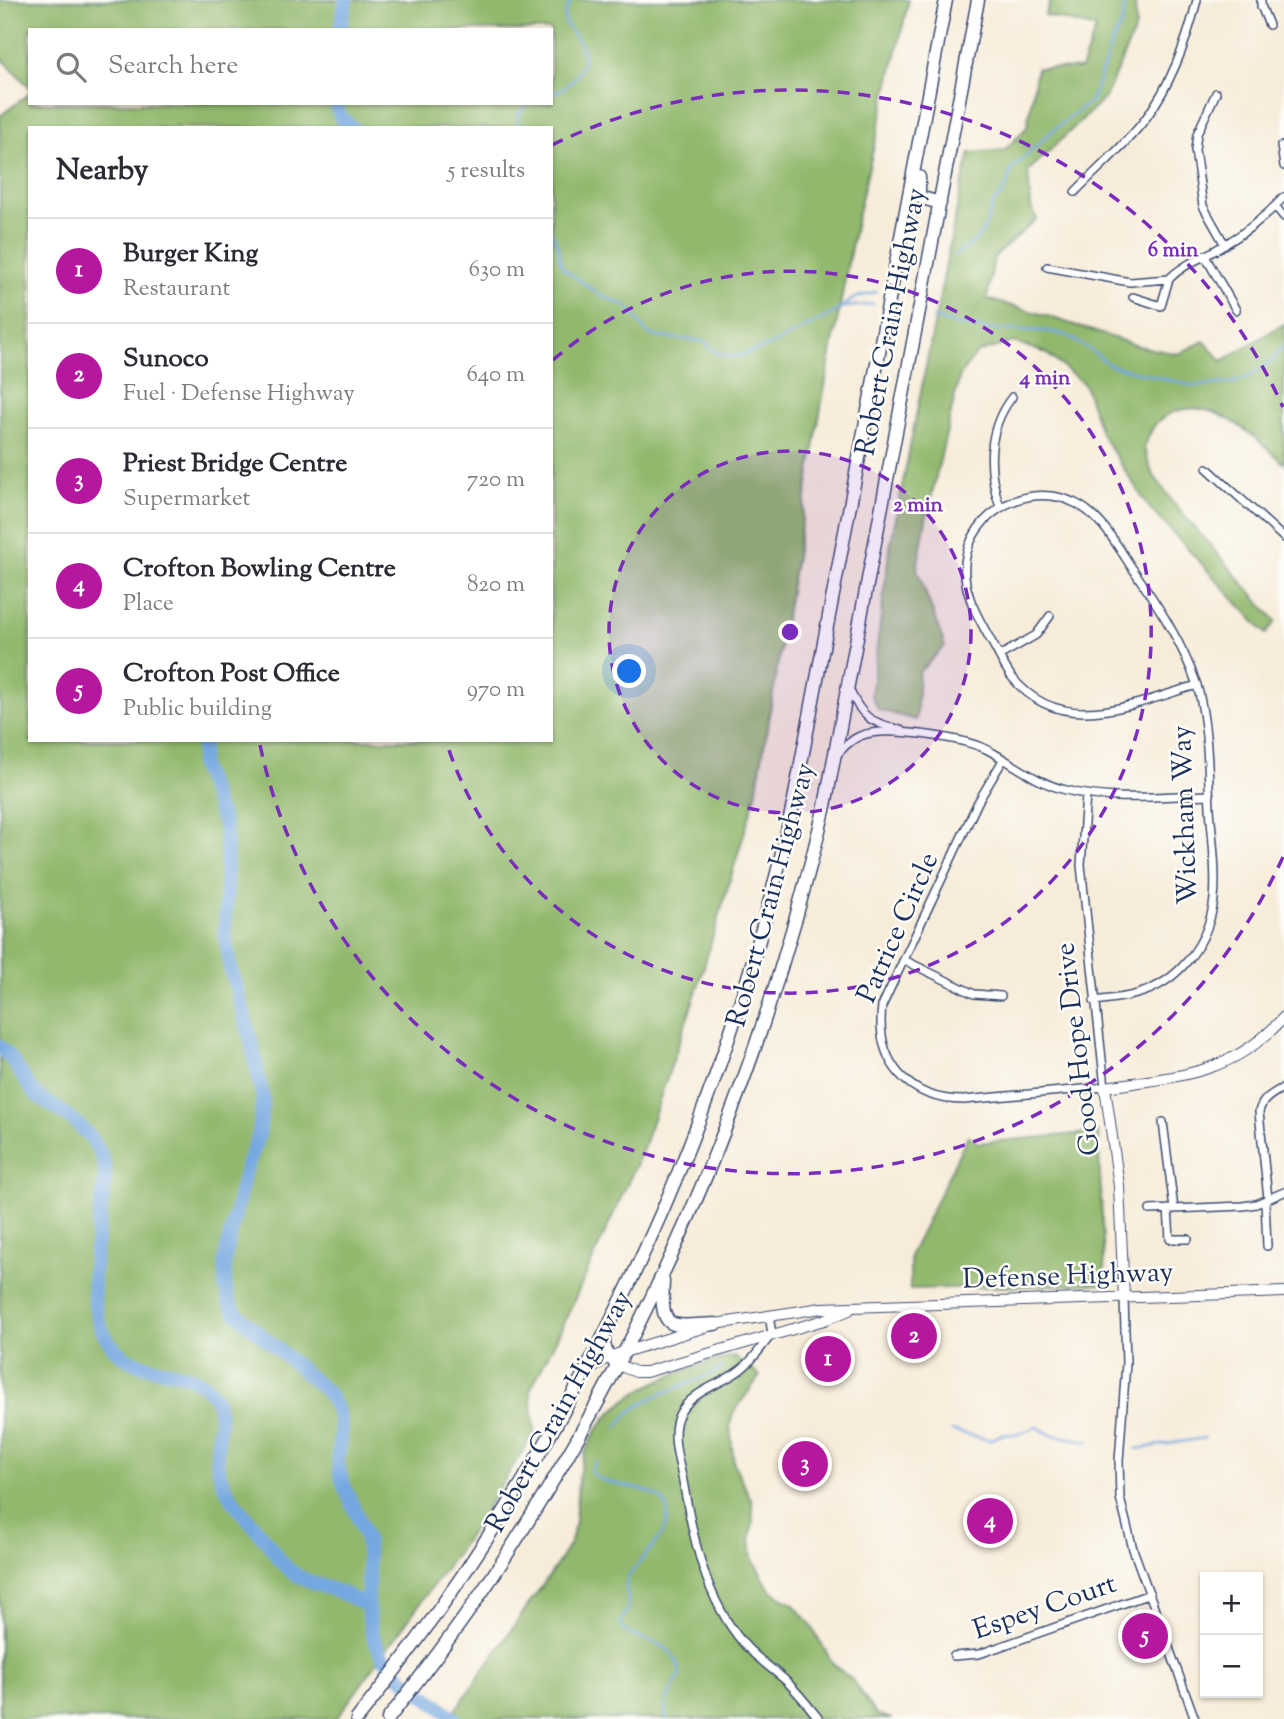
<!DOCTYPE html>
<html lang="en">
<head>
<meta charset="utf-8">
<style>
  :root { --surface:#fff; --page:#f2f2f3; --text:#2b2b33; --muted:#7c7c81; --line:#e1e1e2; --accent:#b5179e }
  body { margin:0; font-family:"Sorts Mill Goudy",serif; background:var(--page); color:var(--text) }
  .controls { position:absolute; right:21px; bottom:21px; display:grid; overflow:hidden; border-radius:0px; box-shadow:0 2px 5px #0004 }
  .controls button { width:63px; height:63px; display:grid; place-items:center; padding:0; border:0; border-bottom:2px solid var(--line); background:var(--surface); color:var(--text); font:35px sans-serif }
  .you { position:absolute; left:630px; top:672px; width:24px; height:24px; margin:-18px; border:5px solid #fff; border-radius:50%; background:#1a73e8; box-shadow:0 0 0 10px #1a73e833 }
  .badge { display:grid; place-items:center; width:46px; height:46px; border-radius:50%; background:var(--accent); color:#fff; font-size:23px; font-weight:700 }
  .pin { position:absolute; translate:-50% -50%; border:4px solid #fff; box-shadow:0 2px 7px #0006 }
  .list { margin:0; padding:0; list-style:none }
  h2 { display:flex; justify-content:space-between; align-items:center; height:91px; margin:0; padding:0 28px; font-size:30px }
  h2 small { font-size:23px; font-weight:400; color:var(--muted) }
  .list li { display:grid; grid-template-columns:46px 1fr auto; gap:21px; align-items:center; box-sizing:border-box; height:105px; padding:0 28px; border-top:2px solid var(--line) }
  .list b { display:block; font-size:26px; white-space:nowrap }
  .list p { margin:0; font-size:23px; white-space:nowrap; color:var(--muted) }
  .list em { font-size:23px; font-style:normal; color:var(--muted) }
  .icon { flex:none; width:38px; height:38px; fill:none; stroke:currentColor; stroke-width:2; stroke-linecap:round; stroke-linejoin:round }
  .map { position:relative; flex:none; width:1284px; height:1719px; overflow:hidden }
  .search { position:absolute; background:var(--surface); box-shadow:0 2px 5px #0004; left:28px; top:28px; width:525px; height:77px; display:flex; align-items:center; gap:18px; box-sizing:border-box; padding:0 24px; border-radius:0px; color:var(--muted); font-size:26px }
  .panel { position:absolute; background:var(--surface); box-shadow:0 2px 5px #0004; left:28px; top:126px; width:525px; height:616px; border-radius:0px }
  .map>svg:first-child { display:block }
  .forest { fill:#92b86d; stroke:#567466; stroke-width:2; fill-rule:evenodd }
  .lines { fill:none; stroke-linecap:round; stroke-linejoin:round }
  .stream { stroke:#74a7e0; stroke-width:2.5 }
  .river { stroke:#74a7e0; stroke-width:14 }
  .street-casing { stroke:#3c4b70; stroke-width:10 }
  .secondary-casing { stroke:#3c4b70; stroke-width:12 }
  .highway-casing { stroke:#3c4b70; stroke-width:15 }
  .street { stroke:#fff; stroke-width:7 }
  .secondary { stroke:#fff; stroke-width:10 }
  .highway { stroke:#fff; stroke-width:12 }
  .ring { fill:none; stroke:#7b2cbf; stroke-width:3.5; stroke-dasharray:12 9 }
  .labels { text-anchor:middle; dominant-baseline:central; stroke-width:5; stroke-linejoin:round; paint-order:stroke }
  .street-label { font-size:28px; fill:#1b2f5e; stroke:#fdfcf7 }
  .centre { fill:#7b2cbf; stroke:#fdfcf7; stroke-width:3.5 }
  .ring-label { font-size:21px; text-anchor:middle; font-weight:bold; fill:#7b2cbf; stroke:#fdfcf7; stroke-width:5; stroke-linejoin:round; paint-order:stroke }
</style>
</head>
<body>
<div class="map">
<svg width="1284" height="1719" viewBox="0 0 1284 1719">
  <rect width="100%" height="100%" fill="#fdfcf7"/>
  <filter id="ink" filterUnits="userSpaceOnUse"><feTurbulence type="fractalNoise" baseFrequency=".0143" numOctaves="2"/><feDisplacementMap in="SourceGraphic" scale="14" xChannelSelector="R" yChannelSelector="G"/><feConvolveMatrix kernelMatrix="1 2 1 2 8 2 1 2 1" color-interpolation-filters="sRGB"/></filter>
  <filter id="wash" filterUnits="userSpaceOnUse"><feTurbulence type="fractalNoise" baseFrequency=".00686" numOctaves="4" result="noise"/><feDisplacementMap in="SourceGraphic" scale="28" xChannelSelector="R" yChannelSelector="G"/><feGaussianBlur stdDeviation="1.57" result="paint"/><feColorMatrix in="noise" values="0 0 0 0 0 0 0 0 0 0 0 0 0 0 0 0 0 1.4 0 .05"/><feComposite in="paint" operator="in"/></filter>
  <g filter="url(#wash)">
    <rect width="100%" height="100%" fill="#f7ecd9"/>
    <path class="forest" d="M0,0H909L856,221L821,407L756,794L695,996L641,1154L555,1342L530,1390L535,1432L463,1544L336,1719H0V116L30,93V103H551V30H30V88L0,56ZM30,128H551V740H30Z
      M1051,0H1135L1136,27L1105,98L1028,171L1031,207L1037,219L994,257L987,299L1041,314L1138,346L1178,354L1204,341L1222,361L1284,324V464C1252,433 1201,384 1156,423C1151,429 1147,440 1144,448L1152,473L1175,505L1276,621L1266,634L1148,506L1102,435L1084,384L1046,353L1013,342L977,353L960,375L926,519L917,569L945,646L919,672L916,720L879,710L871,695L889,553L961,188L970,153L1005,150L1027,127L1037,68L1081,69L1096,28L1045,15Z
      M1098,1132L1105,1284L910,1289V1255L968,1135L978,1143Z
      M734,1356L760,1376L733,1413L730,1426L734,1464L752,1502L753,1519L750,1541L752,1558L770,1590L792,1603L809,1622L833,1664L853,1681L876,1714L892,1719H449C475,1683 500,1646 525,1610C540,1588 558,1566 570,1543C577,1529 576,1492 579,1475C592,1398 668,1372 734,1356Z"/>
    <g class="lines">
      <path class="stream" d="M551,94C571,87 591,66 580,43C577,36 570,32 567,26C562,17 567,7 572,0
        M517,128L518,115L528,103
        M551,231L559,248V258L563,268L600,295L627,306L647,333L658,337L704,341L717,353L731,357L742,355L767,347L832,314L855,298L876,292
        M953,256C981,242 986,229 994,201L1002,195L1012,169L1052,131L1092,100L1113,40L1122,23L1125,0
        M845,307L873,304
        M933,318L950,323L988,329L1048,331L1066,335L1089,349L1110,365L1193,386L1231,383L1247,378L1272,361L1284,345
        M617,1427C642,1391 687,1389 722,1368
        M952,1431L990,1440L1003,1434L1015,1435L1037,1427L1051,1435L1089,1441
        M1136,1449L1205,1438
        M596,1462L590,1471C602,1492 670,1480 668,1516C667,1538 638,1559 628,1578C623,1586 629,1596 628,1604C628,1612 622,1617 620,1624C630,1647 675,1630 680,1676C671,1691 662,1700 666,1719"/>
      <path class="river" d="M340,30L346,0
        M335,103L341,118L353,128
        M203,740L201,766L224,824L227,853L225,935L230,966L251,1040L263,1099L259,1134L245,1172L225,1258V1285L229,1302L236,1313L327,1392C332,1401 339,1411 340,1421C343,1437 335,1454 339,1470C344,1494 361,1516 366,1540C370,1561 367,1583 368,1605C370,1670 413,1682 455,1719
        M0,1047C15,1060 20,1074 31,1089C39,1100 51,1104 61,1111C79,1124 102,1145 105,1169C106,1181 103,1194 101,1206C97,1242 87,1286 99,1322C123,1387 179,1356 210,1391C228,1410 215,1439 217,1462C221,1494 249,1518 267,1542C275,1553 283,1567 295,1574C308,1583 324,1586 339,1592C349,1596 358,1601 367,1606"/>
    </g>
  </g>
  <g filter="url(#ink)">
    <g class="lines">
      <defs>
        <path id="street" d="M1261,0V6L1269,25
          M1216,93L1197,134L1195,150L1203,206L1225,245
          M1281,146L1284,166
          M1075,192C1098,168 1126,145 1146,118C1171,84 1187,41 1197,0
          M1275,206L1284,217
          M1205,256L1236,310
          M1047,267L1130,282L1169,279C1184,263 1206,257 1224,245C1247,232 1266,216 1284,197
          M1133,297L1161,306L1169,279
          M1207,468L1284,538
          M1000,507C987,470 987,429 1012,397
          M999,656L1036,635L1050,616
          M849,689C862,718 870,722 901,730
          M836,756C843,748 850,740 860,736C884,725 962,738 986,749C1013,763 1036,783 1066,790C1112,802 1162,796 1210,795
          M1003,760L978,802L882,1006C875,1062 908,1100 964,1100L1105,1087L1081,865L1086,795
          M904,960L974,994L1001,996
          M1094,1001C1109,999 1123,998 1137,994C1180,982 1209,942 1214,899C1217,870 1212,837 1210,808C1208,766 1208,725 1197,685C1135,703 1061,740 1011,676C1003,665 997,651 990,639C979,619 967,599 965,576C960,519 1024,478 1075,503C1100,515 1115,542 1130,565C1157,604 1181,640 1197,685
          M1163,1122L1174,1209
          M1268,1199L1259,1112C1262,1098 1273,1094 1284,1087
          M1265,1201L1267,1246
          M1168,1209L1170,1239H1188
          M1150,1210L1243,1206L1256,1204L1284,1192
          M1124,1298L1126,1363L1119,1461L1120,1498L1133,1549L1195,1719
          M769,1315L772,1334C762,1346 753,1361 740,1370C721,1385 693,1390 680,1413C669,1432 679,1461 683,1481C693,1538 705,1599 744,1644C755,1657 770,1667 784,1679C797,1691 808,1705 819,1719
          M954,1656L979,1654L1150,1594"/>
        <path id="secondary" d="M1124,1298L1119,1186L1105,1087C1177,1076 1232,1076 1284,1017
          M618,1365L636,1372H646L824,1320L849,1310
          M586,1373L608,1357L715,1324L822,1308L1284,1292"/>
        <path id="highway" d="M919,177V197L940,203
          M663,1281C660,1333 670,1326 715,1324
          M604,1335C603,1350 607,1356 618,1365
          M357,1719C571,1451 722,1135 794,800L946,0
          M388,1719C427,1669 466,1618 500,1565C653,1332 761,1077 825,806L978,0"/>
      </defs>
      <use href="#street" class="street-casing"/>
      <use href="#secondary" class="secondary-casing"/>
      <use href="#highway" class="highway-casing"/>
      <use href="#street" class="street"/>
      <use href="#secondary" class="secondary"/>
      <use href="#highway" class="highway"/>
    </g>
  </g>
  <circle cx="790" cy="632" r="181" fill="#7b2cbf" fill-opacity=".12"/>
  <g class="ring">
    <circle cx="790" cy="632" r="181"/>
    <path d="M553 360A361 361 0 1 1 446 741"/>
    <path d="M1283 857A542 542 0 0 1 260 745M552 145A542 542 0 0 1 1283 407"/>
  </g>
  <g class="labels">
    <g class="street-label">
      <text transform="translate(892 322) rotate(-79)">Robert Crain Highway</text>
      <text transform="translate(1186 815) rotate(-92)">Wickham Way</text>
      <text transform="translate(772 895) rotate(-75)">Robert Crain Highway</text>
      <text transform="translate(899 928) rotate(-66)">Patrice Circle</text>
      <text transform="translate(1079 1049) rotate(-97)">Good Hope Drive</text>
      <text transform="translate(1068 1277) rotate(-2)">Defense Highway</text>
      <text transform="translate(560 1412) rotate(-61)">Robert Crain Highway</text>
      <text transform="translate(1045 1608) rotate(-19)">Espey Court</text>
    </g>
  </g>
  <circle cx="790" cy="632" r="10" class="centre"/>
  <g class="ring-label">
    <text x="1173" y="256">6 min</text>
    <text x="1045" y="384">4 min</text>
    <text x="918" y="511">2 min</text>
  </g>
</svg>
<div class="controls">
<button>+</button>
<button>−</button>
</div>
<div class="you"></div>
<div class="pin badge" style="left:828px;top:1359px">1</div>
<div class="pin badge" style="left:914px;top:1336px">2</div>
<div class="pin badge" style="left:805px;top:1464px">3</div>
<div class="pin badge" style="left:990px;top:1521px">4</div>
<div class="pin badge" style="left:1145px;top:1636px">5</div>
<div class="search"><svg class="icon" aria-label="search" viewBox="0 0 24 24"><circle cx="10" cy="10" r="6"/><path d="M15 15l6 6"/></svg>Search here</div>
<section class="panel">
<h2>Nearby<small>5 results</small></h2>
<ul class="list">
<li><span class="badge">1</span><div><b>Burger King</b><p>Restaurant</p></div><em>630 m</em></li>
<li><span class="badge">2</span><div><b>Sunoco</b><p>Fuel · Defense Highway</p></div><em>640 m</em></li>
<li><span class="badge">3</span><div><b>Priest Bridge Centre</b><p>Supermarket</p></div><em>720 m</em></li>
<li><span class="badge">4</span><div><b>Crofton Bowling Centre</b><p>Place</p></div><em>820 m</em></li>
<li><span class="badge">5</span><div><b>Crofton Post Office</b><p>Public building</p></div><em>970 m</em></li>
</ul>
</section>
</div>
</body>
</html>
